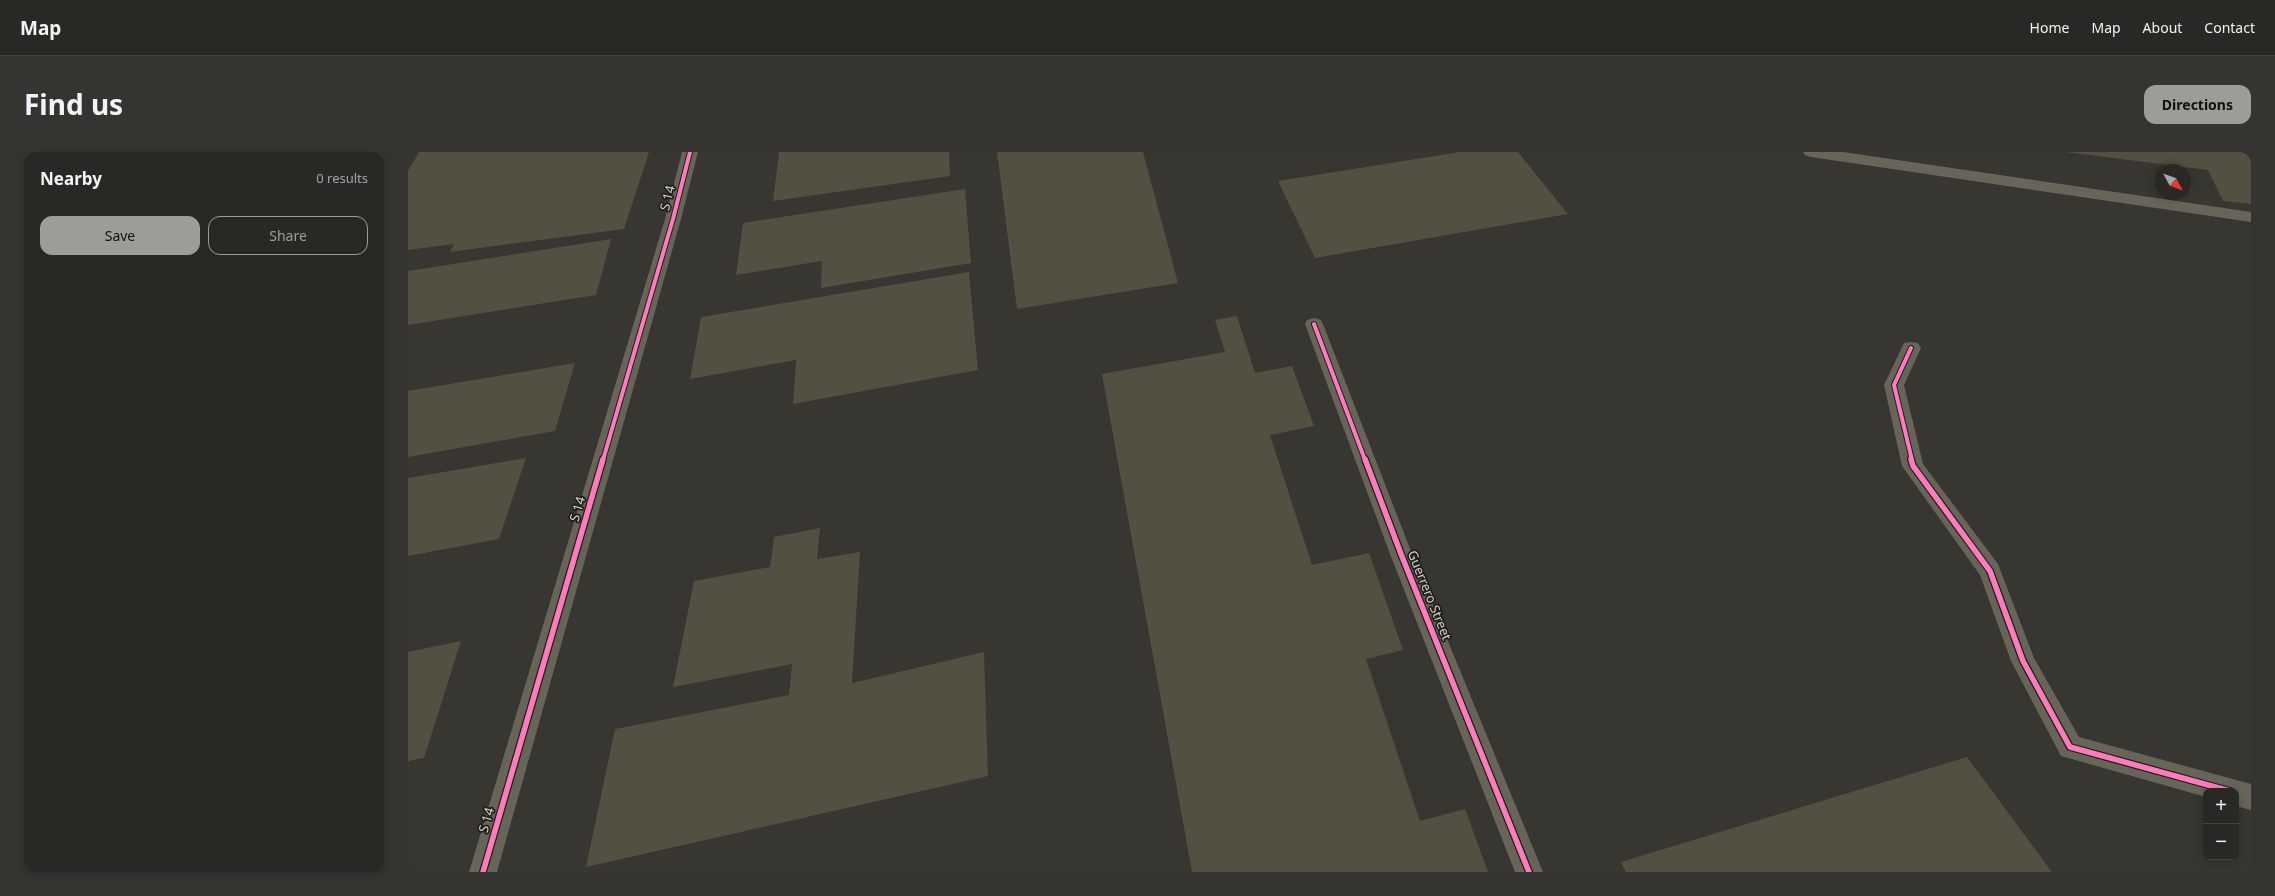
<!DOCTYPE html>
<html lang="en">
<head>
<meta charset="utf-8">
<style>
  :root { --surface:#292824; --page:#353431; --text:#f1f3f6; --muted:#a5a6a6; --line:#454441; --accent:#9e9c96 }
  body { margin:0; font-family:"Noto Sans",sans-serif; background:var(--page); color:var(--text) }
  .controls { position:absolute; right:12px; bottom:12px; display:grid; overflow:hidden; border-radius:8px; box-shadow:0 2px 10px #0003 }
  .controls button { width:36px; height:36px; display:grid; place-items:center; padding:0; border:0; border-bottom:1px solid var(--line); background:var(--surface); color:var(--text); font:20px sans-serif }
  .compass { position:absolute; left:1747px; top:12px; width:36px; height:36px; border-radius:50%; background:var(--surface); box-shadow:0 2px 10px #0003; rotate:131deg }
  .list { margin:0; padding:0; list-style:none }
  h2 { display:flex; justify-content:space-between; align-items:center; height:52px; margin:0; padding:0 16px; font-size:17px }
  h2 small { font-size:13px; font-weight:400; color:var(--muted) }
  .actions { display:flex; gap:8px; padding:12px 16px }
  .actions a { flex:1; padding:9px 0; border:1px solid var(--accent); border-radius:12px; text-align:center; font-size:14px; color:var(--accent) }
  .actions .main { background:var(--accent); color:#111 }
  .map { position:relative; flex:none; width:1843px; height:720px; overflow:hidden; border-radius:12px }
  header { display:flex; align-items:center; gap:24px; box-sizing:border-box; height:56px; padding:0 20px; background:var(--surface); border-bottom:1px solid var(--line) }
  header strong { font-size:19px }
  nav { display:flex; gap:22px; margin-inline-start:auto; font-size:14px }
  .intro { display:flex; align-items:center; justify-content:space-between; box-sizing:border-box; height:96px; padding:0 24px }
  h1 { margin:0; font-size:28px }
  .button { padding:10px 18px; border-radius:12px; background:var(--accent); color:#111; font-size:14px; font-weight:700 }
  main { display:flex; gap:24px; padding:0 24px }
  aside { flex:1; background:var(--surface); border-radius:12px; box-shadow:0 2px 10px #0003 }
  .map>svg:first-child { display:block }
  .building { fill:#534f41 }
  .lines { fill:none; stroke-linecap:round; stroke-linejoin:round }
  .minor { fill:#67645a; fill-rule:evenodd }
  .cycleway-far1-casing { stroke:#201f1a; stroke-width:6 }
  .cycleway-casing { stroke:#201f1a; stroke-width:8 }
  .cycleway-far1 { stroke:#fd7abc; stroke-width:4 }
  .cycleway { stroke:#fd7abc; stroke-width:5.5 }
  .labels { text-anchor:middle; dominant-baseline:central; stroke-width:3.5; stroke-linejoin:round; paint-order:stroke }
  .street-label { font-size:13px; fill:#d5d3cd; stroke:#201f1a }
</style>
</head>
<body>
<header>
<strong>Map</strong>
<nav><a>Home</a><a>Map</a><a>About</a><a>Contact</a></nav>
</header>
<div class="intro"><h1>Find us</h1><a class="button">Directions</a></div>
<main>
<aside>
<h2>Nearby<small>0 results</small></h2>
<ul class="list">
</ul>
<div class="actions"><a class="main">Save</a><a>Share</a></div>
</aside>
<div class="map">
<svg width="1843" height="720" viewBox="0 0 1843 720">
  <rect width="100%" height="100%" fill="#373630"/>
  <path class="building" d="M11,0H241L216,77L42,100L46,92L0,98V19Z
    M371,0H541L542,24L365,49Z
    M589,0H735L770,131L609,157Z
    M1052,0H1110L1160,62L907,106L870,29Z
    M1658,0H1843V52L1815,49L1800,18Z
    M557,37L563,111L413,136L414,109L328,123L335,71Z
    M203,87L188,143L0,173V119Z
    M561,120L570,218L385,252L388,208L282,227L293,165Z
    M829,164L847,221L884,214L906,274L862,283L904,413L961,401L995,498L958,507L1012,669L1057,657L1080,720H784L694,222L817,200L807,168Z
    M167,211L147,279L0,305V239Z
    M118,306L91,387L0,404V326Z
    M412,376L409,407L452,400L444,531L576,500L580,624L178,715L207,577L381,543L384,512L265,535L286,429L362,415L366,385Z
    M53,489L16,606L0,609V500Z
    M1559,605L1644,720H1218L1213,710Z"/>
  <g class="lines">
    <path class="minor" d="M274,0H290L273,67L89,720H61L257,67Z
      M1395,0H1435L1843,60V70L1403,5L1397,3Z
      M906,166L913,168L915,172L1004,402L1135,720H1107L982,402L897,172L899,168Z
      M1503,190L1510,191L1513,196L1496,233L1515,312L1590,412L1626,506L1671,585L1843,632V658L1828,654V639H1798V645L1653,604L1603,509L1572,423L1494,314L1476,233L1496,191Z"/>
    <defs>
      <path id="cycleway-far1" d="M906,172L957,308
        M1503,196L1486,233L1504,308
        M195,308L265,67L282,0"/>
      <path id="cycleway" d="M957,307L993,402L1121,720
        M1503,307L1505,314L1582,419L1615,509L1662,595L1822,639
        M75,720L195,307"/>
    </defs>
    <use href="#cycleway-far1" class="cycleway-far1-casing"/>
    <use href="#cycleway" class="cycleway-casing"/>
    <use href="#cycleway-far1" class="cycleway-far1"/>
    <use href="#cycleway" class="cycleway"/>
  </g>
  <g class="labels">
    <g class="street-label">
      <text transform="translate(259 46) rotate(-76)">S 14</text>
      <text transform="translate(169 357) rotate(-74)">S 14</text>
      <text transform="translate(1022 443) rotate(68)">Guerrero Street</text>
      <text transform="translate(78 668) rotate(-74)">S 14</text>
    </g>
  </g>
</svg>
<div class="controls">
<button>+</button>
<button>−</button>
</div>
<svg class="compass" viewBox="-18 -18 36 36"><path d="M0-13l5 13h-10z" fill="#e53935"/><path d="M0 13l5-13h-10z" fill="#a5a6a6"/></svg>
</div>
</main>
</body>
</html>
